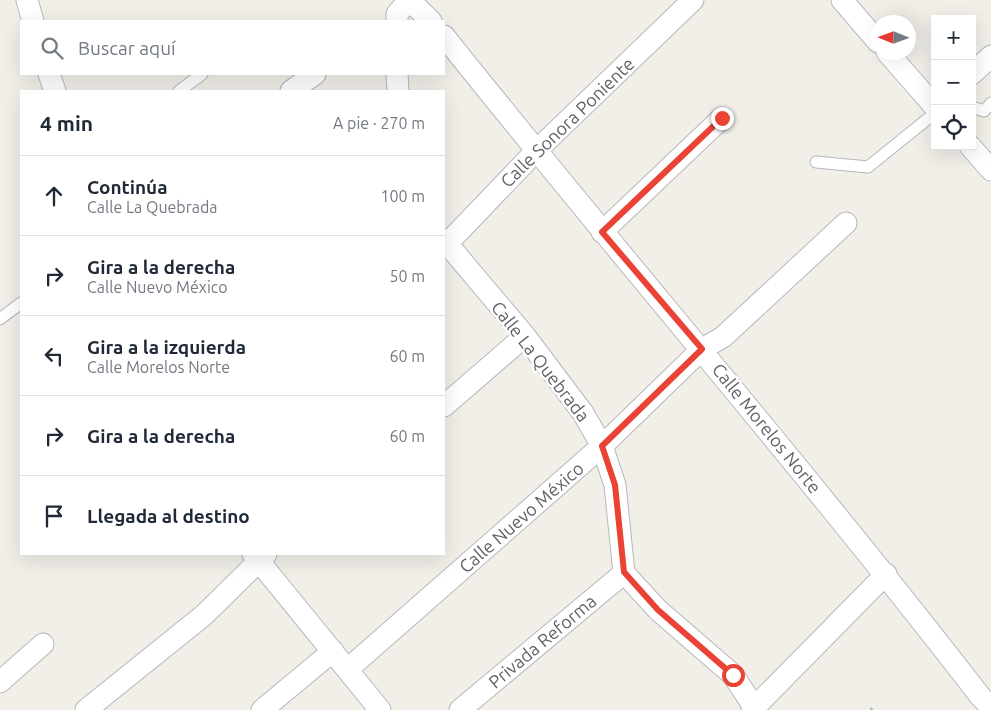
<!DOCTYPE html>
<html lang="es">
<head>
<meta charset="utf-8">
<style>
  :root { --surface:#fff; --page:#f6f6f7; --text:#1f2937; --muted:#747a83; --line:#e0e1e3 }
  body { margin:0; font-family:Ubuntu,sans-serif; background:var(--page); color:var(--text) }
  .controls { position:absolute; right:15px; top:15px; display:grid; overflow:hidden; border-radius:0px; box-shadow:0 5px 20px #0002 }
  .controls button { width:45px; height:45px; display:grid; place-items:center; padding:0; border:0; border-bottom:1px solid var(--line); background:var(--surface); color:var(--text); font:25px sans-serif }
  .compass { position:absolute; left:871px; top:15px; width:45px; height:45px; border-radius:50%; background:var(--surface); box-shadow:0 5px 20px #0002; rotate:271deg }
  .stop { position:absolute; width:15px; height:15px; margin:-11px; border:4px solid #ea4335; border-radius:50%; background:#fff }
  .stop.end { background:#ea4335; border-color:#fff; box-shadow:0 1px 5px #0008 }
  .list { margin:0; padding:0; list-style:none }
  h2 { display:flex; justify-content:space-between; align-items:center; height:65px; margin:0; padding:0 20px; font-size:21px }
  h2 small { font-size:16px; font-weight:400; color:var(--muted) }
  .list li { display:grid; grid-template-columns:32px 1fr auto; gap:15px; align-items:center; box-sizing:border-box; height:80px; padding:0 20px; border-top:1px solid var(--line) }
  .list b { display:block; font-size:19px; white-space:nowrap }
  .list p { margin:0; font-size:16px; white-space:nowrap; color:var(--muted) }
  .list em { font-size:16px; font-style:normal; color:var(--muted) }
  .icon { flex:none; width:28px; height:28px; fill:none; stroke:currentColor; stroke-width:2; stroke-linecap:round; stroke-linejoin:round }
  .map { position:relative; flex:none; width:991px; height:710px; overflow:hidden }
  .search { position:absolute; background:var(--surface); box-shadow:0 5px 20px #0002; left:20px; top:20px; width:425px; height:55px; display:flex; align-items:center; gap:12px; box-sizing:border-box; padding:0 18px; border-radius:0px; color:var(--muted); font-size:19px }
  .panel { position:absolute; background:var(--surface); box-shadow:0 5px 20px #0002; left:20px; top:90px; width:425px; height:465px; border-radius:0px }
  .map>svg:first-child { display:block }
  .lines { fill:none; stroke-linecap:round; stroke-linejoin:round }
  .service-casing { stroke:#b5b8bc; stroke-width:13 }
  .minor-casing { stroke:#b5b8bc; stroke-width:23 }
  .path { stroke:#9cc7a9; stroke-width:3; stroke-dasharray:5 2.5; stroke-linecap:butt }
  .service { stroke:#fff; stroke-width:11 }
  .minor { stroke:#fff; stroke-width:21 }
  .route { stroke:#ea4335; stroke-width:6 }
  .labels { text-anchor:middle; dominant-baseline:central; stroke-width:5; stroke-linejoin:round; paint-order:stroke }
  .street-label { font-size:18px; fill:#5f6368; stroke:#fff }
</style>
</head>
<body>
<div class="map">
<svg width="991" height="710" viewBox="0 0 991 710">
  <rect width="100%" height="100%" fill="#f1efe8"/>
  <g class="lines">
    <defs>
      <path id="service" d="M179,91L202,74
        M972,107L984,111L991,103
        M816,162L868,167L935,113
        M0,319L21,303"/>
      <path id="minor" d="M27,0L33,21
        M842,0L878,42
        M397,21V14L409,0L431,21
        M444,36C621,258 807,472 980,696L991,707
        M887,52L935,107
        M49,74L55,91
        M397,74L398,91
        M972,74L991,56
        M291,91L315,74
        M970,146L991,170
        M602,232L722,118
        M444,240L525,336L583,413L602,446L615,485L624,573L658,610L733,675L756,710
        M444,247L536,151L693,0
        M444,406L525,336
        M253,554L380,710
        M348,669L602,446L702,349L723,337L846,223
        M0,682L43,644
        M86,710L204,615L266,554
        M262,710L333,651
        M460,710L624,573
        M752,710L886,574"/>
    </defs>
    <use href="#service" class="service-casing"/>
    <use href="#minor" class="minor-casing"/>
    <path class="path" d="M871,710L872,708"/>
    <use href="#service" class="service"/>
    <use href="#minor" class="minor"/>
  </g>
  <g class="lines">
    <path class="route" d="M722,118L602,232L702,349L602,446L615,485L624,572L658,610L733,675"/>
  </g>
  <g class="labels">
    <g class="street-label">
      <text transform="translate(567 122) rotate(-44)">Calle Sonora Poniente</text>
      <text transform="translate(541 361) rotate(52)">Calle La Quebrada</text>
      <text transform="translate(767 428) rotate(51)">Calle Morelos Norte</text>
      <text transform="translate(521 517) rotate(-41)">Calle Nuevo México</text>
      <text transform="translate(542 641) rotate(-40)">Privada Reforma</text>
    </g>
  </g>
</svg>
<div class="controls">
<button>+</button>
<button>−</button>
<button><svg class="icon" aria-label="locate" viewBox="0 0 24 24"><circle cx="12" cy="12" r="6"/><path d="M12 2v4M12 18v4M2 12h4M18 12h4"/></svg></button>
</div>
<svg class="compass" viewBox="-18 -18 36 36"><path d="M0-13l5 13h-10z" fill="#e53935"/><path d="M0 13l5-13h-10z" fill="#747a83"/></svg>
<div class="stop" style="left:733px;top:675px"></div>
<div class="stop end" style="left:722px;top:118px"></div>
<div class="search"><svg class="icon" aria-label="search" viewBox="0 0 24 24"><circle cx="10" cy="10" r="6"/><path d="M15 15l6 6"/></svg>Buscar aquí</div>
<section class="panel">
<h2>4 min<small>A pie · 270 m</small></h2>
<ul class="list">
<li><svg class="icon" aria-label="ahead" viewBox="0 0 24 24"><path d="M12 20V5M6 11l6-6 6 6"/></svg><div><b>Continúa</b><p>Calle La Quebrada</p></div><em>100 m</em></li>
<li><svg class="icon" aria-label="right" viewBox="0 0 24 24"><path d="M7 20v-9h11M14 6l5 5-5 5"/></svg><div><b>Gira a la derecha</b><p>Calle Nuevo México</p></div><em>50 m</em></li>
<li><svg class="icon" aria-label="left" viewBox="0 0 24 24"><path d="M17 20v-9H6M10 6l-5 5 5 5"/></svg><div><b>Gira a la izquierda</b><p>Calle Morelos Norte</p></div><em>60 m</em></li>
<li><svg class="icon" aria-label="right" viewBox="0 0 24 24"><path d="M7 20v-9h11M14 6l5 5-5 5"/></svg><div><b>Gira a la derecha</b></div><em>60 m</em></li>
<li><svg class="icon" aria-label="arrive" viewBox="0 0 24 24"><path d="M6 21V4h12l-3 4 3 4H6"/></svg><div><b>Llegada al destino</b></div></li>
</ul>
</section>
</div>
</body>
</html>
